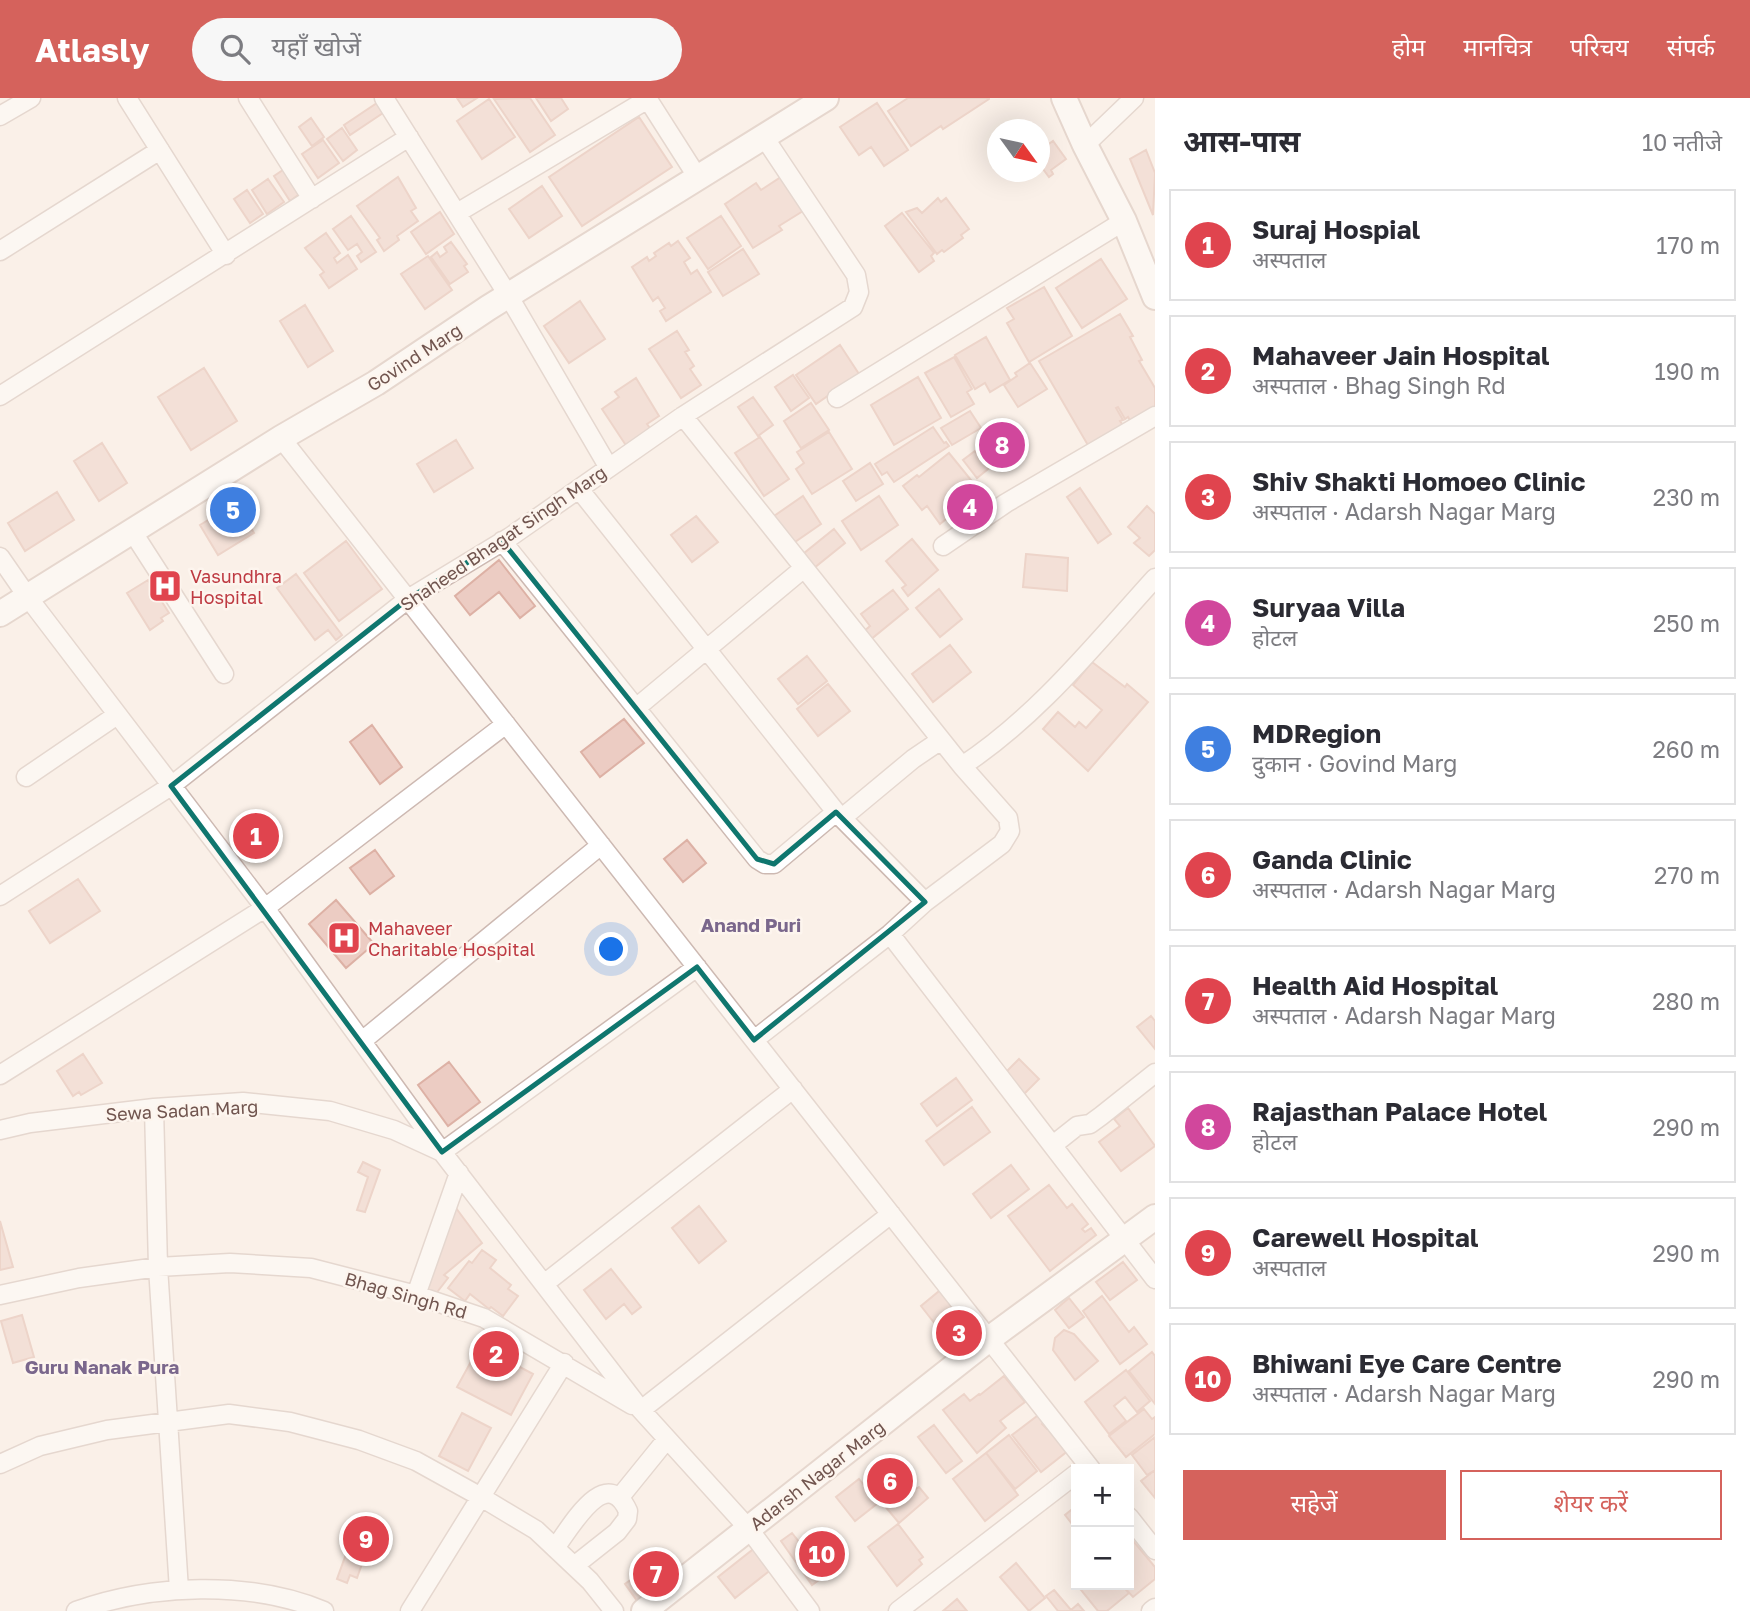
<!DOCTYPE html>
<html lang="hi">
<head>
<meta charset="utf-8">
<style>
  :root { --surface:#fff; --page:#f7f7f7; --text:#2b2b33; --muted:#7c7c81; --line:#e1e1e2; --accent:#d5625c }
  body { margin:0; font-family:"Golos Text","Noto Sans Devanagari",sans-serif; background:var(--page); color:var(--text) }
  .controls { position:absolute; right:21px; bottom:21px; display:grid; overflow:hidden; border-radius:0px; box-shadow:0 7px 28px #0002 }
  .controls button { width:63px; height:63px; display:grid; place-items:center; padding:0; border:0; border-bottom:2px solid var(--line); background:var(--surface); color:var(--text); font:35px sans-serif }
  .compass { position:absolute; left:987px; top:21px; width:63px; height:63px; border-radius:50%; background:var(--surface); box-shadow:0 7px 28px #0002; rotate:123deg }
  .you { position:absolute; left:612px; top:852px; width:24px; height:24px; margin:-18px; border:5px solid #fff; border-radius:50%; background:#1a73e8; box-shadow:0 0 0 10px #1a73e833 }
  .badge { display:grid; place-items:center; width:46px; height:46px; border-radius:50%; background:var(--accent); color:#fff; font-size:23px; font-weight:700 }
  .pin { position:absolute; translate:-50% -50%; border:4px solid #fff; box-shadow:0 2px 7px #0006 }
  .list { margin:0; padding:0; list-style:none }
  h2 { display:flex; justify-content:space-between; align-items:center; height:91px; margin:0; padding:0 28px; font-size:30px }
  h2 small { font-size:23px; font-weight:400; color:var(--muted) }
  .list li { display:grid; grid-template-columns:46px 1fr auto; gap:21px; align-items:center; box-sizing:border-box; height:112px; margin:0 14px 14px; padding:0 14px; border:2px solid var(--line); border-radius:0px }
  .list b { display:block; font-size:26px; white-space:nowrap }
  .list p { margin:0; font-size:23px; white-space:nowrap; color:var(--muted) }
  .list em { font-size:23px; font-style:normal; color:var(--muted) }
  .actions { display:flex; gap:14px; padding:21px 28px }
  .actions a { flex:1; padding:16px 0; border:2px solid var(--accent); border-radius:0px; text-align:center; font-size:24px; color:var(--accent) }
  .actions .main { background:var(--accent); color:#fff }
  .icon { flex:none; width:38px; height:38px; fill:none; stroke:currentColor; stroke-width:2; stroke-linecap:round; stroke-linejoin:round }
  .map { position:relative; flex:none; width:1155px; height:1513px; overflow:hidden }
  header { display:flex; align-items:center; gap:42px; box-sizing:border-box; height:98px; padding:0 35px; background:var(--accent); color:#fff }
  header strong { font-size:33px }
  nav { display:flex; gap:38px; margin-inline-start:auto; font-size:24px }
  .search { width:490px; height:63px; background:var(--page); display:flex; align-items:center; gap:18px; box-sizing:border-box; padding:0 24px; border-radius:38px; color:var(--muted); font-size:26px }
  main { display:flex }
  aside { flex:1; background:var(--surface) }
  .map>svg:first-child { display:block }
  .building { fill:#ecccc3; stroke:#ddb1a5; stroke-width:2 }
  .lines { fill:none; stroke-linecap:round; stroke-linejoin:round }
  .street-casing { stroke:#cdb9b2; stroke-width:21 }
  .secondary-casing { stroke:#cfb8b0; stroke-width:28 }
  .street { stroke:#fff; stroke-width:18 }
  .secondary { stroke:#fff; stroke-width:24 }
  .marked { fill:none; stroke:#0f766e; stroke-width:5; stroke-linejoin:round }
  .labels { text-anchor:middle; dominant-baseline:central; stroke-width:5; stroke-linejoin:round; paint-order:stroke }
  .street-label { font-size:18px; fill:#71554f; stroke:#fdf5ee }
  .health-label { font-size:18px; fill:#be3a42; stroke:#fdf5ee; text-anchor:start }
  .neighbourhood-label { font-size:19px; font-weight:bold; fill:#7a678c; stroke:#fdf5ee }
</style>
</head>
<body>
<header>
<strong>Atlasly</strong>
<div class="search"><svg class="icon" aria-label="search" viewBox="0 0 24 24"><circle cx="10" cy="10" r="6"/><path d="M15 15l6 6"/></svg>यहाँ खोजें</div>
<nav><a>होम</a><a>मानचित्र</a><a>परिचय</a><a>संपर्क</a></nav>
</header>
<main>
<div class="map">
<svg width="1155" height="1513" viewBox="0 0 1155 1513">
  <rect width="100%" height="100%" fill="#faf0e8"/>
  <path class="building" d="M457,0H477L463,9Z
    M530,0L555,37L530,54L494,1Z
    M536,0H561L568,11L551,23Z
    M908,0H989V1L943,31L941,28L911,48L888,13Z
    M489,1L515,39L482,61L457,23Z
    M377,5L383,15L350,37L344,27Z
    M877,5L908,52L884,68L871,49L859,57L840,29Z
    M639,19L672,69L582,128L549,79Z
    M311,20L324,39L312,48L299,29Z
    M342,30L357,52L343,63L327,41Z
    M1041,41L1046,48L1053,43L1066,61L1051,72L1053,76L1049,79L1040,67Z
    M323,42L339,65L318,80L302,56Z
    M1146,52L1155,75L1153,117L1130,61Z
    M289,68L305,92L290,103L274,78Z
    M398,79L416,110L411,113L418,123L397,138L399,142L384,153L377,142L380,140L357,108Z
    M781,79L803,113L779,128L782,132L753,150L725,106L756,85L761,92Z
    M268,81L284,104L267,116L252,92Z
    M542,88L562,118L529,140L509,111Z
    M247,92L263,116L250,125L234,101Z
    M938,100L941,104L946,100L969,131L961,137L963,140L944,154L942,152L937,156L906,114L917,110L922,115Z
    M440,114L454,136L426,156L411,134Z
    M902,115L934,155L931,158L934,163L919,174L885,128Z
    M351,118L376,154L361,164L357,158L362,154L357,146L348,152L333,131Z
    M721,118L741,148L708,171L687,140Z
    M326,135L340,155L334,160L337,165L348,157L357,171L329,190L320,177L324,174L305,150Z
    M678,143L690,160L684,164L691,176L697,172L711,194L666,223L660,213L665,210L658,199L653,203L632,169L647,159L649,163L656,158L654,155L669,145L671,148Z
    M451,144L467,166L464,168L468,174L450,186L431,159L437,154L440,159L447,154L444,149Z
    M743,151L759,176L723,198L708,174Z
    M428,158L452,192L425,211L401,176Z
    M1101,161L1127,201L1082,230L1056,190Z
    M1044,189L1072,238L1029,264L1007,225L1014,221L1007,210Z
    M580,203L605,241L569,265L544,228Z
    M305,207L333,253L308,269L280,223Z
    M1120,216L1133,238L1130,239L1142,262L1139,263L1155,290V316L1131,324L1128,319L1125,321L1118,309L1116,310L1123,322L1120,323L1124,329L1089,349L1039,263Z
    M677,233L689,252L685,254L694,268L690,271L701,287L681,300L649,251Z
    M986,239L1010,282L990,294L985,285L975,291L955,257Z
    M840,247L859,276L816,306L796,277Z
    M954,259L972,291L967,294L974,306L951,319L925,275Z
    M1030,265L1047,291L1018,309L1004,287L1017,278L1015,275Z
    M204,270L237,323L191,352L158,299Z
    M793,277L809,300L791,313L775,289Z
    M918,279L941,320L894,347L871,307Z
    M636,280L659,318L647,326L652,333L627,349L602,311L619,299L615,294Z
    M753,299L773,327L758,338L738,309Z
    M811,305L829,332L801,350L784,323Z
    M970,313L981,330L952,347L941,330Z
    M933,329L944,345L946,344L949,348L894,384L887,374L882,377L875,366Z
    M829,334L852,371L812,396L796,371L804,365L797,354Z
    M760,339L789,381L764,398L735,355Z
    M456,342L473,370L434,394L417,366Z
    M102,345L127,385L99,403L74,363Z
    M989,348L999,362L977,380L963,362L975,353L978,357Z
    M949,355L980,393L940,426L927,408L922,412L903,388L917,377L919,379Z
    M870,365L883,386L856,403L843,383Z
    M1080,390L1111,436L1098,445L1067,399Z
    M57,394L74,422L25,453L8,425Z
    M803,398L821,426L792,446L774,418Z
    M879,398L898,427L861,452L842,423Z
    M236,405L254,435L218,457L200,427Z
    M1147,408L1155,416V452L1149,458L1134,445L1140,440L1128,429Z
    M696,418L718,444L692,464L671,437Z
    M834,431L845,445L814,470L803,456Z
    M912,441L938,472L908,498L902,490L906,487L886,463Z
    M346,443L382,491L339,523L304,475Z
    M1026,456L1068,460L1067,493L1023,489Z
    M499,462L535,508L520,520L499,494L470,517L455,498Z
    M296,476L342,537L336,542L328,532L315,542L277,490Z
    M148,482L169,515L161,520L163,523L150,532L127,495Z
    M939,491L962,521L940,539L916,510Z
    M893,492L908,511L870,542L863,534L870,528L861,516Z
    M950,547L971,574L933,604L912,576Z
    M807,558L827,583L798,606L778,581Z
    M1092,564L1125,589L1127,586L1148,604L1088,673L1043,631L1058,614L1075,629L1079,624L1086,630L1102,612L1073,587Z
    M828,586L850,613L818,638L797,611Z
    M624,621L644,645L600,679L581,654Z
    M372,627L402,669L380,686L350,644Z
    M255,724L271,749L250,763L234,738Z
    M687,742L706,765L683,784L664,761Z
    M375,752L394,778L370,796L350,770Z
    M78,781L100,813L50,845L29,813Z
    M336,802L374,846L346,870L309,826Z
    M1151,918L1155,923V951L1137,929Z
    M83,956L102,985L81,997L79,994L73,998L57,973Z
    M1019,961L1039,981L1022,998L1002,978Z
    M449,964L480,1004L448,1028L418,987Z
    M956,980L972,1002L937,1028L921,1006Z
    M972,1009L990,1034L944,1067L926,1043Z
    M1128,1010L1155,1048L1121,1073L1099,1044L1120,1028L1114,1021Z
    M363,1064L380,1072L365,1114L357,1112L368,1079L358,1074Z
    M1011,1067L1029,1091L991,1120L973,1096Z
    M1049,1087L1067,1110L1072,1106L1088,1126L1082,1131L1085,1134L1091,1130L1096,1137L1050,1173L1008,1118Z
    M453,1106L482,1145L444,1177L448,1180L431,1202L421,1196Z
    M699,1108L726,1143L699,1165L672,1130Z
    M0,1123L13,1169L0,1172Z
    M482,1152L496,1162L490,1170L511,1187L508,1191L518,1198L503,1218L491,1209L489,1211L470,1196L465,1203L448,1190L469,1163L472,1165Z
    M1123,1164L1137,1182L1110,1202L1096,1184Z
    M611,1171L641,1209L632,1216L624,1206L606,1221L584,1192Z
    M944,1189L978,1232L954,1250L921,1208Z
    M1102,1198L1129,1234L1134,1229L1147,1246L1120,1266L1083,1213Z
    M1069,1200L1084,1219L1069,1230L1055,1212Z
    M22,1217L34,1259L13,1265L1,1223Z
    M1064,1232L1074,1236L1098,1263L1075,1282L1053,1252L1055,1240Z
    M486,1236L513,1251L507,1262L533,1276L511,1317L457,1289Z
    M1152,1254L1155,1258V1306L1129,1273Z
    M1126,1272L1150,1303L1137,1314L1125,1299L1114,1308L1126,1323L1109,1336L1085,1304Z
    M1004,1278L1025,1304L1000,1323L1006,1330L977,1355L943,1312L964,1296L970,1303L979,1296L980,1297Z
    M1144,1311L1152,1321L1155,1319V1336L1126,1359L1109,1338Z
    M462,1315L491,1330L468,1373L439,1358Z
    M1041,1315L1046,1322L1042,1326L1047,1331L1051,1328L1069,1352L1041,1374L1012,1337Z
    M934,1327L962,1363L946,1375L918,1339Z
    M1009,1337L1037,1373L1015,1391L986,1355Z
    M1155,1339V1372L1147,1377L1132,1357Z
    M986,1355L1018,1397L985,1423L953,1381Z
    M891,1360L916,1391L919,1389L928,1400L899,1425L864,1383Z
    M1155,1372V1400L1141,1383Z
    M859,1381L878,1405L855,1423L836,1399Z
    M1076,1408V1431L1065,1417Z
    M357,1426L374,1432L357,1480L350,1477L347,1485L337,1481Z
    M898,1426L923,1459L919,1462L922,1466L897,1488L868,1449Z
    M816,1432L822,1435L841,1459L820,1475L823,1479L812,1487L781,1443L792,1435L800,1445L811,1434Z
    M1129,1434L1131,1436L1129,1438L1155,1469V1481L1133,1499L1122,1487H1129Z
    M756,1449L773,1470L735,1500L718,1479Z
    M662,1459L677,1480L640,1507L625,1486Z
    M1016,1465L1045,1500L1029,1513L1000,1479Z
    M1077,1487H1122L1129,1495L1107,1513H1098Z
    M1054,1492L1071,1512L1078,1506L1084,1513H1058L1046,1498Z
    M957,1501L967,1513H943Z"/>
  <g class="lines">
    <defs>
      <path id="street" d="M127,0L226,157
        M248,0L312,101
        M384,0L508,197L609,370
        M647,0L698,80
        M0,18L31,0
        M1085,47L1134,0
        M457,115L648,1
        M0,153L160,52
        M0,298L409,39
        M837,300L1124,123
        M683,318L962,668L1008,720L1010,733L1002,746L925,804L890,836L754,942
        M281,340L1091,1371
        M579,391L836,714L925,804
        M132,433L224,576
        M502,443L757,761L765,766H774L836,714
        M943,448L1006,405L1155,318
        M0,459L27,498L265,810L442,1054L641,1312L749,1431L810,1513
        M636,610L804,470
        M962,668C1037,619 1095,546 1155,480
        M26,679L117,617
        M842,720L913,661L941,642
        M0,798L171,688L408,501L510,439L683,318L853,209L859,194L856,177L764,39
        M890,836L1155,1181
        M362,943L601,747
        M0,977L265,810L506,626
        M154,1010L158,1169L179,1492
        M0,1032L30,1025L154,1010L243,1004L330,1013L394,1032L442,1054L697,869
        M1053,1047L1077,1028L1090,1026L1101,1018L1155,975
        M544,1186L793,991
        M0,1197L79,1180L158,1169L230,1165L311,1170L416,1197L484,1220L632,1307
        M416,1197L459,1075
        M641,1312L891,1116
        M0,1366L40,1348L107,1332L229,1316L290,1324L359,1342L416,1363L481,1399L536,1432L590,1483L614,1513
        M620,1399L667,1341
        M1129,1419L1155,1452
        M555,1450C571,1429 606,1365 628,1413L627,1421L617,1434L574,1468
        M76,1513C151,1486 250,1482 324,1513
        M410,1513L564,1265
        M898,1513L1076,1376
        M1151,1513L1155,1510"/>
      <path id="secondary" d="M1064,0L1085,47L1124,123L1155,199
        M0,516L281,340L376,285L488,210L826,0
        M644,1513L989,1241L1155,1119"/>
    </defs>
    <use href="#street" class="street-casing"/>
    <use href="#secondary" class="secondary-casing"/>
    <use href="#street" class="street"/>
    <use href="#secondary" class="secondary"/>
  </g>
  <path d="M0 0H1155V1513H0ZM502,443L757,761L774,766L836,714L925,804L754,942L697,869L442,1054L171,688L408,501Z" fill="#faf0e8" fill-opacity=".55" fill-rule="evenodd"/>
  <path class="marked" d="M502,443L757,761L774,766L836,714L925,804L754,942L697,869L442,1054L171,688L408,501Z"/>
  <defs>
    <symbol id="hospital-square" viewBox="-11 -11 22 22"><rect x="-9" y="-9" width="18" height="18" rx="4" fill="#e0444e" stroke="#fdf5ee"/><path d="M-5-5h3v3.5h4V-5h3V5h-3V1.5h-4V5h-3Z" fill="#fff"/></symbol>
  </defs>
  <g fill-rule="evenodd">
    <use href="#hospital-square" x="146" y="469" width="38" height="38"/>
    <use href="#hospital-square" x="325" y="821" width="38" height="38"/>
  </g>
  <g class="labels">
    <g class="street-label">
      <text transform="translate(414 259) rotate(-33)">Govind Marg</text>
      <text transform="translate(503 440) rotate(-34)">Shaheed Bhagat Singh Marg</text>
      <text transform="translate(182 1012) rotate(-3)">Sewa Sadan Marg</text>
      <text transform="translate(406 1197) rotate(16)">Bhag Singh Rd</text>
      <text transform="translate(817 1377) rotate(-38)">Adarsh Nagar Marg</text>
    </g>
    <g class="health-label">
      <text x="190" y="478">Vasundhra<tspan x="190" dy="21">Hospital</tspan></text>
      <text x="368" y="830">Mahaveer<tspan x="368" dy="21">Charitable Hospital</tspan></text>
    </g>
    <g class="neighbourhood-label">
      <text x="751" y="826">Anand Puri</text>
      <text x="102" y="1268">Guru Nanak Pura</text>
    </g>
  </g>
</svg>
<div class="controls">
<button>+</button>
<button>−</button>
</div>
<svg class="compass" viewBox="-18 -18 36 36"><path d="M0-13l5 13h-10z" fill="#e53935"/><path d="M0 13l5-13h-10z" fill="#7c7c81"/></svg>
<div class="you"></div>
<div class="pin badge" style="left:256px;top:738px;background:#e0444e">1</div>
<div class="pin badge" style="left:496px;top:1256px;background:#e0444e">2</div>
<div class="pin badge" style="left:959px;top:1235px;background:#e0444e">3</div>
<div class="pin badge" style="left:970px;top:409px;background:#d1479c">4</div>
<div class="pin badge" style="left:233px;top:412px;background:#3f7fe0">5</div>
<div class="pin badge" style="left:890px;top:1383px;background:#e0444e">6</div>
<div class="pin badge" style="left:656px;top:1476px;background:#e0444e">7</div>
<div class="pin badge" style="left:1002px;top:347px;background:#d1479c">8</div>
<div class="pin badge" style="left:366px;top:1441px;background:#e0444e">9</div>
<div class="pin badge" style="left:822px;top:1456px;background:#e0444e">10</div>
</div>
<aside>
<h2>आस-पास<small>10 नतीजे</small></h2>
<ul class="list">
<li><span class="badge" style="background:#e0444e">1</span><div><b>Suraj Hospial</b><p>अस्पताल</p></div><em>170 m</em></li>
<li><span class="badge" style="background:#e0444e">2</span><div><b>Mahaveer Jain Hospital</b><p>अस्पताल · Bhag Singh Rd</p></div><em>190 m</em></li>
<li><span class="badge" style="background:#e0444e">3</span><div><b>Shiv Shakti Homoeo Clinic</b><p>अस्पताल · Adarsh Nagar Marg</p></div><em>230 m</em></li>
<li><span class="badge" style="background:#d1479c">4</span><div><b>Suryaa Villa</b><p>होटल</p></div><em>250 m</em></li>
<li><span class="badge" style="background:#3f7fe0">5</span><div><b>MDRegion</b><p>दुकान · Govind Marg</p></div><em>260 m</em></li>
<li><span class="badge" style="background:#e0444e">6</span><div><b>Ganda Clinic</b><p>अस्पताल · Adarsh Nagar Marg</p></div><em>270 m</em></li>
<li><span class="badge" style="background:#e0444e">7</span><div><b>Health Aid Hospital</b><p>अस्पताल · Adarsh Nagar Marg</p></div><em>280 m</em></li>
<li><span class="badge" style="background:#d1479c">8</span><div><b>Rajasthan Palace Hotel</b><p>होटल</p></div><em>290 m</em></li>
<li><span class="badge" style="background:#e0444e">9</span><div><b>Carewell Hospital</b><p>अस्पताल</p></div><em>290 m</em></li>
<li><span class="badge" style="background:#e0444e">10</span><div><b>Bhiwani Eye Care Centre</b><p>अस्पताल · Adarsh Nagar Marg</p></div><em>290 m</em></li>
</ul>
<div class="actions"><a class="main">सहेजें</a><a>शेयर करें</a></div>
</aside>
</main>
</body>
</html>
